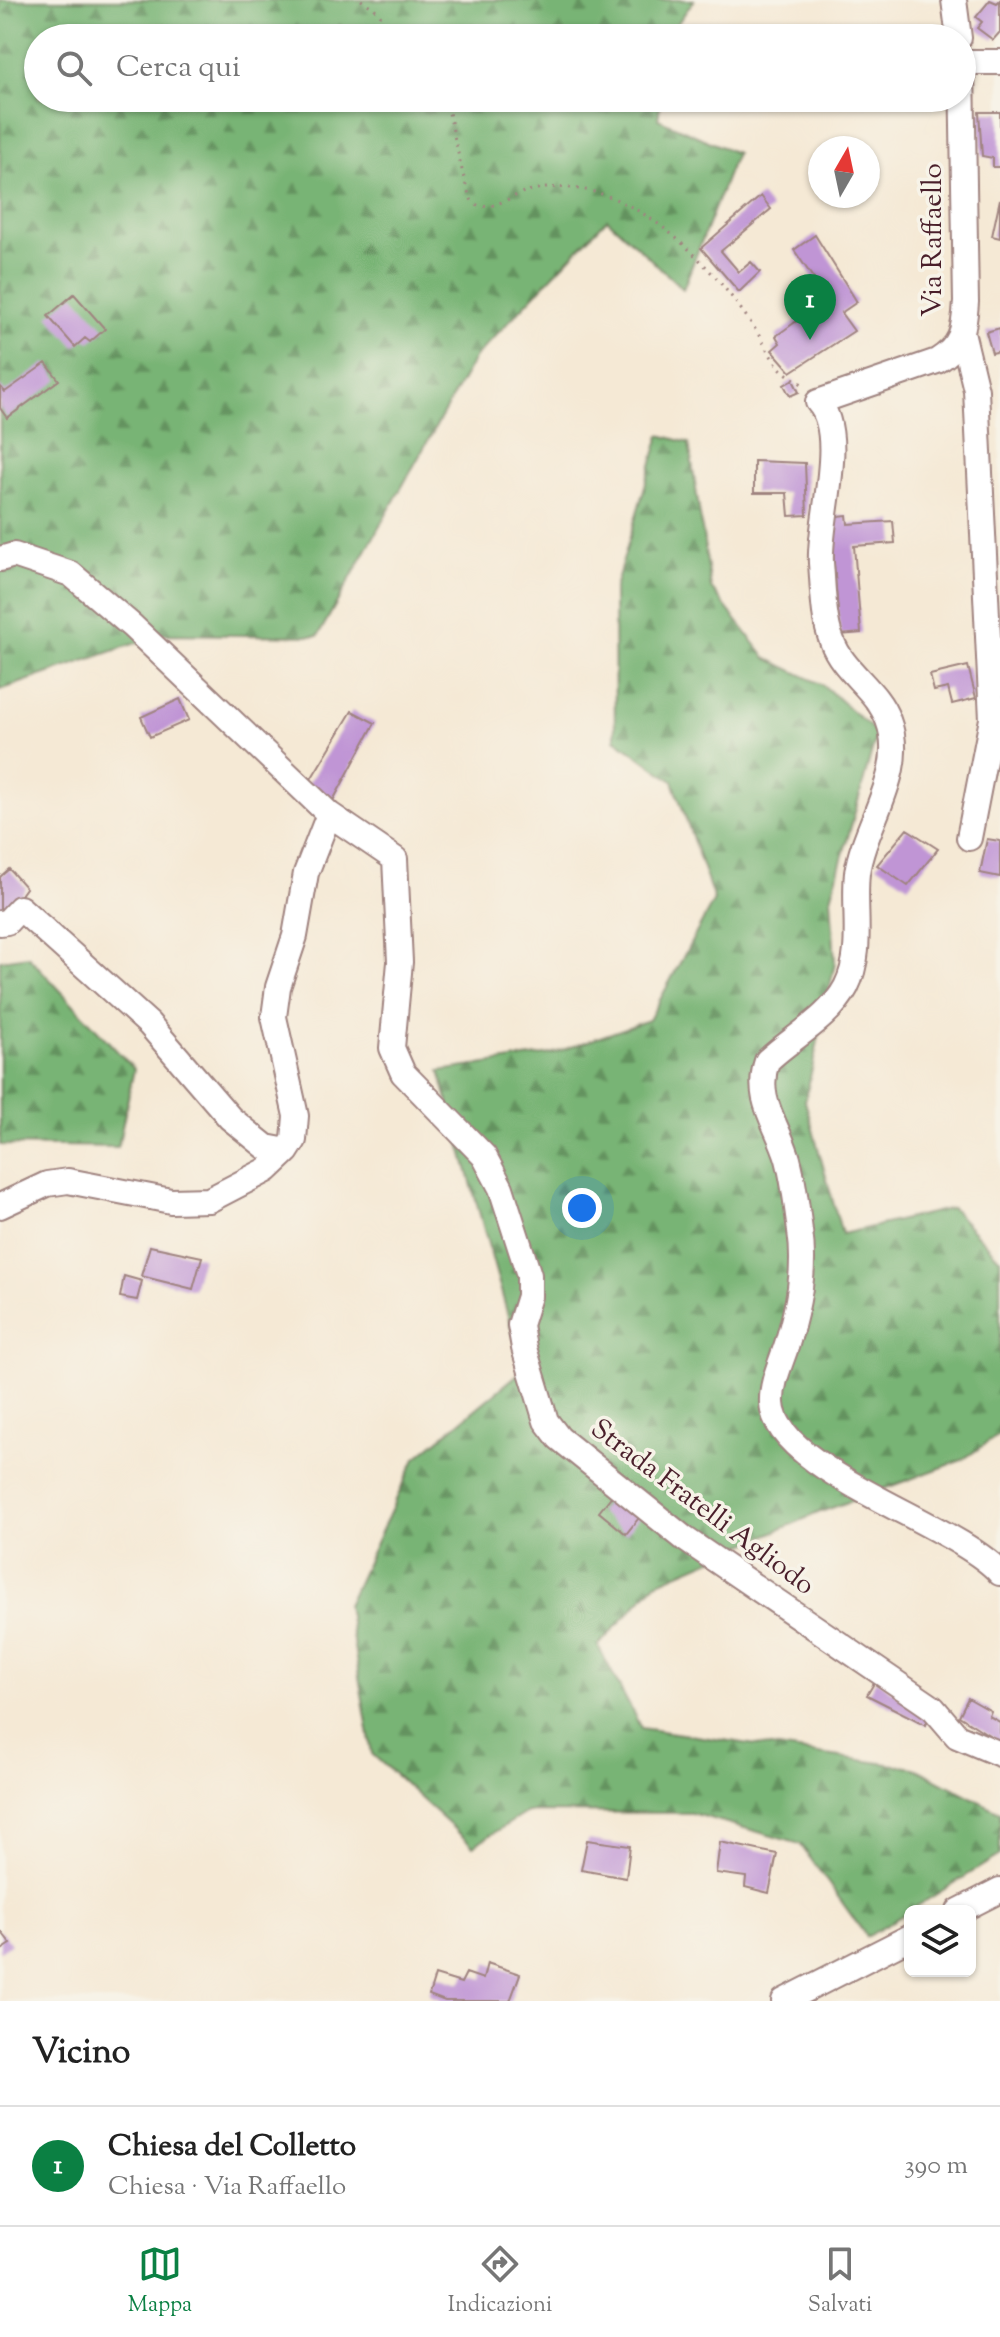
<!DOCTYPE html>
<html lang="it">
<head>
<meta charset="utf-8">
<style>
  :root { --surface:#fff; --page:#f6f6f6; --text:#222; --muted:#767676; --line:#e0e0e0; --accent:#0b8043 }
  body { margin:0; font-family:"Sorts Mill Goudy",serif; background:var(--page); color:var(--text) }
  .controls { position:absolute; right:24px; bottom:24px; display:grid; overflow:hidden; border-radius:12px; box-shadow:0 2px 6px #0004 }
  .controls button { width:72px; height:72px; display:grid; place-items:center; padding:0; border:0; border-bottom:2px solid var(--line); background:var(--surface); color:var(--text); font:40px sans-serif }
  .compass { position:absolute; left:808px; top:136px; width:72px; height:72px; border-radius:50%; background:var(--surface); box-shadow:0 2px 6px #0004; rotate:9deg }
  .you { position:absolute; left:582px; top:1208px; width:28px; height:28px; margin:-20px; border:6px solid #fff; border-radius:50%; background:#1a73e8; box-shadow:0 0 0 12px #1a73e833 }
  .badge { display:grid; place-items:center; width:52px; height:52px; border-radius:50%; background:var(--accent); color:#fff; font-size:26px; font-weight:700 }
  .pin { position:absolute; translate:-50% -66px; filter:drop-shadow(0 2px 4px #0008) }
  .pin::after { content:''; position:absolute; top:42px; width:28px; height:24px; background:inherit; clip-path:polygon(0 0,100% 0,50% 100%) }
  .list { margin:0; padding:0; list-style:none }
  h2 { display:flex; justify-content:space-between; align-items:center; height:104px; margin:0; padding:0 32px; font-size:34px }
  h2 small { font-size:26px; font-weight:400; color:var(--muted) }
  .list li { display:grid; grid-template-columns:52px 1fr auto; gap:24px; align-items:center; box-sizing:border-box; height:120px; padding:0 32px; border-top:2px solid var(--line) }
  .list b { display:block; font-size:30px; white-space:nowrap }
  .list p { margin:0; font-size:26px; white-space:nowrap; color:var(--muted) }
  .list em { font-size:26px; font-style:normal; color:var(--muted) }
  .icon { flex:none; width:44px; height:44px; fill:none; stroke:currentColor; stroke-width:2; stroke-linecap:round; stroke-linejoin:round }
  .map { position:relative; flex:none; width:1000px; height:2001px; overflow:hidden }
  .search { position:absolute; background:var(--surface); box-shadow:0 2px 6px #0004; left:24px; right:24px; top:24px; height:88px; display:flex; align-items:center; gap:20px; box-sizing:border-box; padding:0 28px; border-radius:44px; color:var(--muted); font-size:30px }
  .sheet { height:224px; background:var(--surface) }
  nav { display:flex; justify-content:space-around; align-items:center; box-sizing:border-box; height:112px; border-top:2px solid var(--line); background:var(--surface); font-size:22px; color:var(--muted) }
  nav a { display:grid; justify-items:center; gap:4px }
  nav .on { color:var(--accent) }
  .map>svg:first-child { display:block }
  .forest { fill:url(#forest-firs); stroke:#616a50; stroke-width:2 }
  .building { fill:#c095d5 }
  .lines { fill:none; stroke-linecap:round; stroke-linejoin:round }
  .minor-casing { stroke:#a08480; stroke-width:28 }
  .path { stroke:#a08480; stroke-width:3; stroke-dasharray:2 6; stroke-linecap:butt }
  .minor { stroke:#fff; stroke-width:24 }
  .labels { text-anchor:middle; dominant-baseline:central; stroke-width:7; stroke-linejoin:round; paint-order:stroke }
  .street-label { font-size:28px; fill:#4a1f2b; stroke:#f7f3e8 }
</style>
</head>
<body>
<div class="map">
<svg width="1000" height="2001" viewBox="0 0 1000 2001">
  <defs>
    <pattern id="forest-firs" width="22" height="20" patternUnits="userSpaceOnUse" patternTransform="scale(2)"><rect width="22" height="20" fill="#78b474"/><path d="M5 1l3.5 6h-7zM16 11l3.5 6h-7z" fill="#64925f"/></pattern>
  </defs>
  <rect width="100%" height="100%" fill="#f7f3e8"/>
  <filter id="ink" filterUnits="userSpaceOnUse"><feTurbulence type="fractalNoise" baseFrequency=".0125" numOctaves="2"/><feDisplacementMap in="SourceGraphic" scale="16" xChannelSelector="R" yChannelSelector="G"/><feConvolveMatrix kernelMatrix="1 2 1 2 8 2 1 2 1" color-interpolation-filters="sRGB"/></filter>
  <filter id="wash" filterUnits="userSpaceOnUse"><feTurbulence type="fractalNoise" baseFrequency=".006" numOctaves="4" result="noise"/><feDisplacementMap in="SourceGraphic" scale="32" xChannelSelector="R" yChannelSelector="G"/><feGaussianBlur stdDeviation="1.8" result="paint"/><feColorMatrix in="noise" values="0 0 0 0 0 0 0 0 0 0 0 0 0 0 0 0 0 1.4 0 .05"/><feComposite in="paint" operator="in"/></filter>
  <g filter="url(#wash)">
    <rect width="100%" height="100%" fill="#f5e9d5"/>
    <path class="forest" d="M0,0H694L675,27L673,38H38V98H661L658,119L736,153L683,289L607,219L475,357L318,636L162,634L0,690Z
      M660,435L689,443L711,588L766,658L823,685L877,733L831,898L835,963L805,1101L842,1234L952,1208L1000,1259V1434L962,1460L818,1513L656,1583L598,1646L641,1728L915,1768L1000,1812V1855L867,1937L800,1844L692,1813L527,1812L473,1846L372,1754L347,1605L415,1459L523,1370L440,1071L551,1054L649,1020L714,900L673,781L615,739L614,591Z
      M28,956L134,1069L118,1147L0,1145V960Z"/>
    <g id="blocks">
      <path class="building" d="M990,0L997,3L1000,0V32L993,40L977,28L982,22L976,17Z
        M979,112H1000V167H993V158L982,156Z
        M761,196L771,209L721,251L739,272L751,262L760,272L739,292L701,248Z
        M1000,199V238L992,236Z
        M815,235L857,302L841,313L854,331L791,372L772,350L780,343L776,336L805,315L810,321L831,304L794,250Z
        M74,294L105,329L90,342L85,338L75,347L48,316Z
        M1000,328V351L992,353L986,332Z
        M46,363L59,380L7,418L0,408V386L5,392Z
        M793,380L799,392L790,396L784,385Z
        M754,461L805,463L807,515L789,516L787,493H754Z
        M847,515L848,524L893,521L895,543L854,546L861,633L840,635L830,517Z
        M968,666L976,698L952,704L948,688L934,691L930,675Z
        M180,699L189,720L150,737L141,717Z
        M352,711L375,723L330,806L308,784Z
        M907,829L938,849L908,886L877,865Z
        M987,839L1000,841V877L980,873Z
        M9,869L26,888L10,910L0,911V877Z
        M150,1246L202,1257L193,1289L141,1276Z
        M124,1276L142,1281L137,1300L120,1297Z
        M613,1494L642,1514L626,1534L599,1512Z
        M876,1680L928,1717L926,1725L867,1695Z
        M968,1698L991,1711L989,1716L1000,1722V1742L959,1716Z
        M587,1840L630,1846L626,1878L581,1870Z
        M720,1842L777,1854L769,1893L745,1887L746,1877L716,1873Z
        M0,1930L11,1944L0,1951Z
        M487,1963L520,1974L510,2001H445L429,1995L435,1975L461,1983L466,1973L483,1979Z"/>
    </g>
  </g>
  <g filter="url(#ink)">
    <use href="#blocks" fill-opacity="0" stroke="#a08480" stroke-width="2"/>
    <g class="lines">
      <defs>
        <path id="minor" d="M954,0L959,38
          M962,62H1000
          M962,67L966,302C964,331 962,346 937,361L818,402C848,434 818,522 821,563C823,586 823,620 832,641C843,672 877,689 888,720C908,772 864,823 857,873C853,910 864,952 846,987C829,1019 792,1037 767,1061C754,1100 778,1124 788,1159C794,1182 797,1207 800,1231C806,1271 798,1307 787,1344C781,1363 771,1383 772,1403C774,1470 956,1523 1000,1573
          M963,336L976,390L992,719L969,838
          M0,559L14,555L71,574L132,626L329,814L395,859L400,962L392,1048L403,1073L484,1156L501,1188L529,1275V1296L520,1325L524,1348L546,1421L559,1438L685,1539L933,1708L957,1736L1000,1754
          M0,923L7,922L20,908L149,1024L230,1118L266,1147L287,1151
          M0,1206L47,1184L68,1181L171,1201L209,1200L267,1170L287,1151L294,1140L296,1116L274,1017L278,987L295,936L306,873L329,814
          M959,1911L1000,1890
          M784,2001L910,1937"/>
      </defs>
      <use href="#minor" class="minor-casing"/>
      <path class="path" d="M361,0L374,8L401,38
        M445,98C451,116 465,195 473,202C487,214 510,197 524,192C552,184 586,187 613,198C671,223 715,272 751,323C761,337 769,356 781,369C788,376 798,380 805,387"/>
      <use href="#minor" class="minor"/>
    </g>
  </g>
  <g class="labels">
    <g class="street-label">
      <text transform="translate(934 240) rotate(-90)">Via Raffaello</text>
      <text transform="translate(702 1508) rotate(37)">Strada Fratelli Agliodo</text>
    </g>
  </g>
</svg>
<div class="controls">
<button><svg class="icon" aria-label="layers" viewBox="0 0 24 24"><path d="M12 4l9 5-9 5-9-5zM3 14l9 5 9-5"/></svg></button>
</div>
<svg class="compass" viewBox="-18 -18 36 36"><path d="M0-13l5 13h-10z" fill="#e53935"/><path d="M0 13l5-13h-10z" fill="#767676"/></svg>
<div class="you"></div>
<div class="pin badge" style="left:810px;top:340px">1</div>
<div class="search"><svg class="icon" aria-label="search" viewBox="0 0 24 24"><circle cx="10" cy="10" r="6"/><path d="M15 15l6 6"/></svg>Cerca qui</div>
</div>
<section class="sheet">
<h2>Vicino<small></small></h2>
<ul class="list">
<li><span class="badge">1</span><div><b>Chiesa del Colletto</b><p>Chiesa · Via Raffaello</p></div><em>390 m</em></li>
</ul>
</section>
<nav>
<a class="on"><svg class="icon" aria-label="map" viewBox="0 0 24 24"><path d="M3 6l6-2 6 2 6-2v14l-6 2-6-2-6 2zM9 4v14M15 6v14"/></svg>Mappa</a>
<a><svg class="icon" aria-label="directions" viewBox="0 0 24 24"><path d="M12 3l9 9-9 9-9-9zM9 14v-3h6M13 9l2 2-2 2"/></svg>Indicazioni</a>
<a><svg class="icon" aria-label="saved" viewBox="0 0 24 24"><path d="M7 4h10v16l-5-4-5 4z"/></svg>Salvati</a>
</nav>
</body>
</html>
